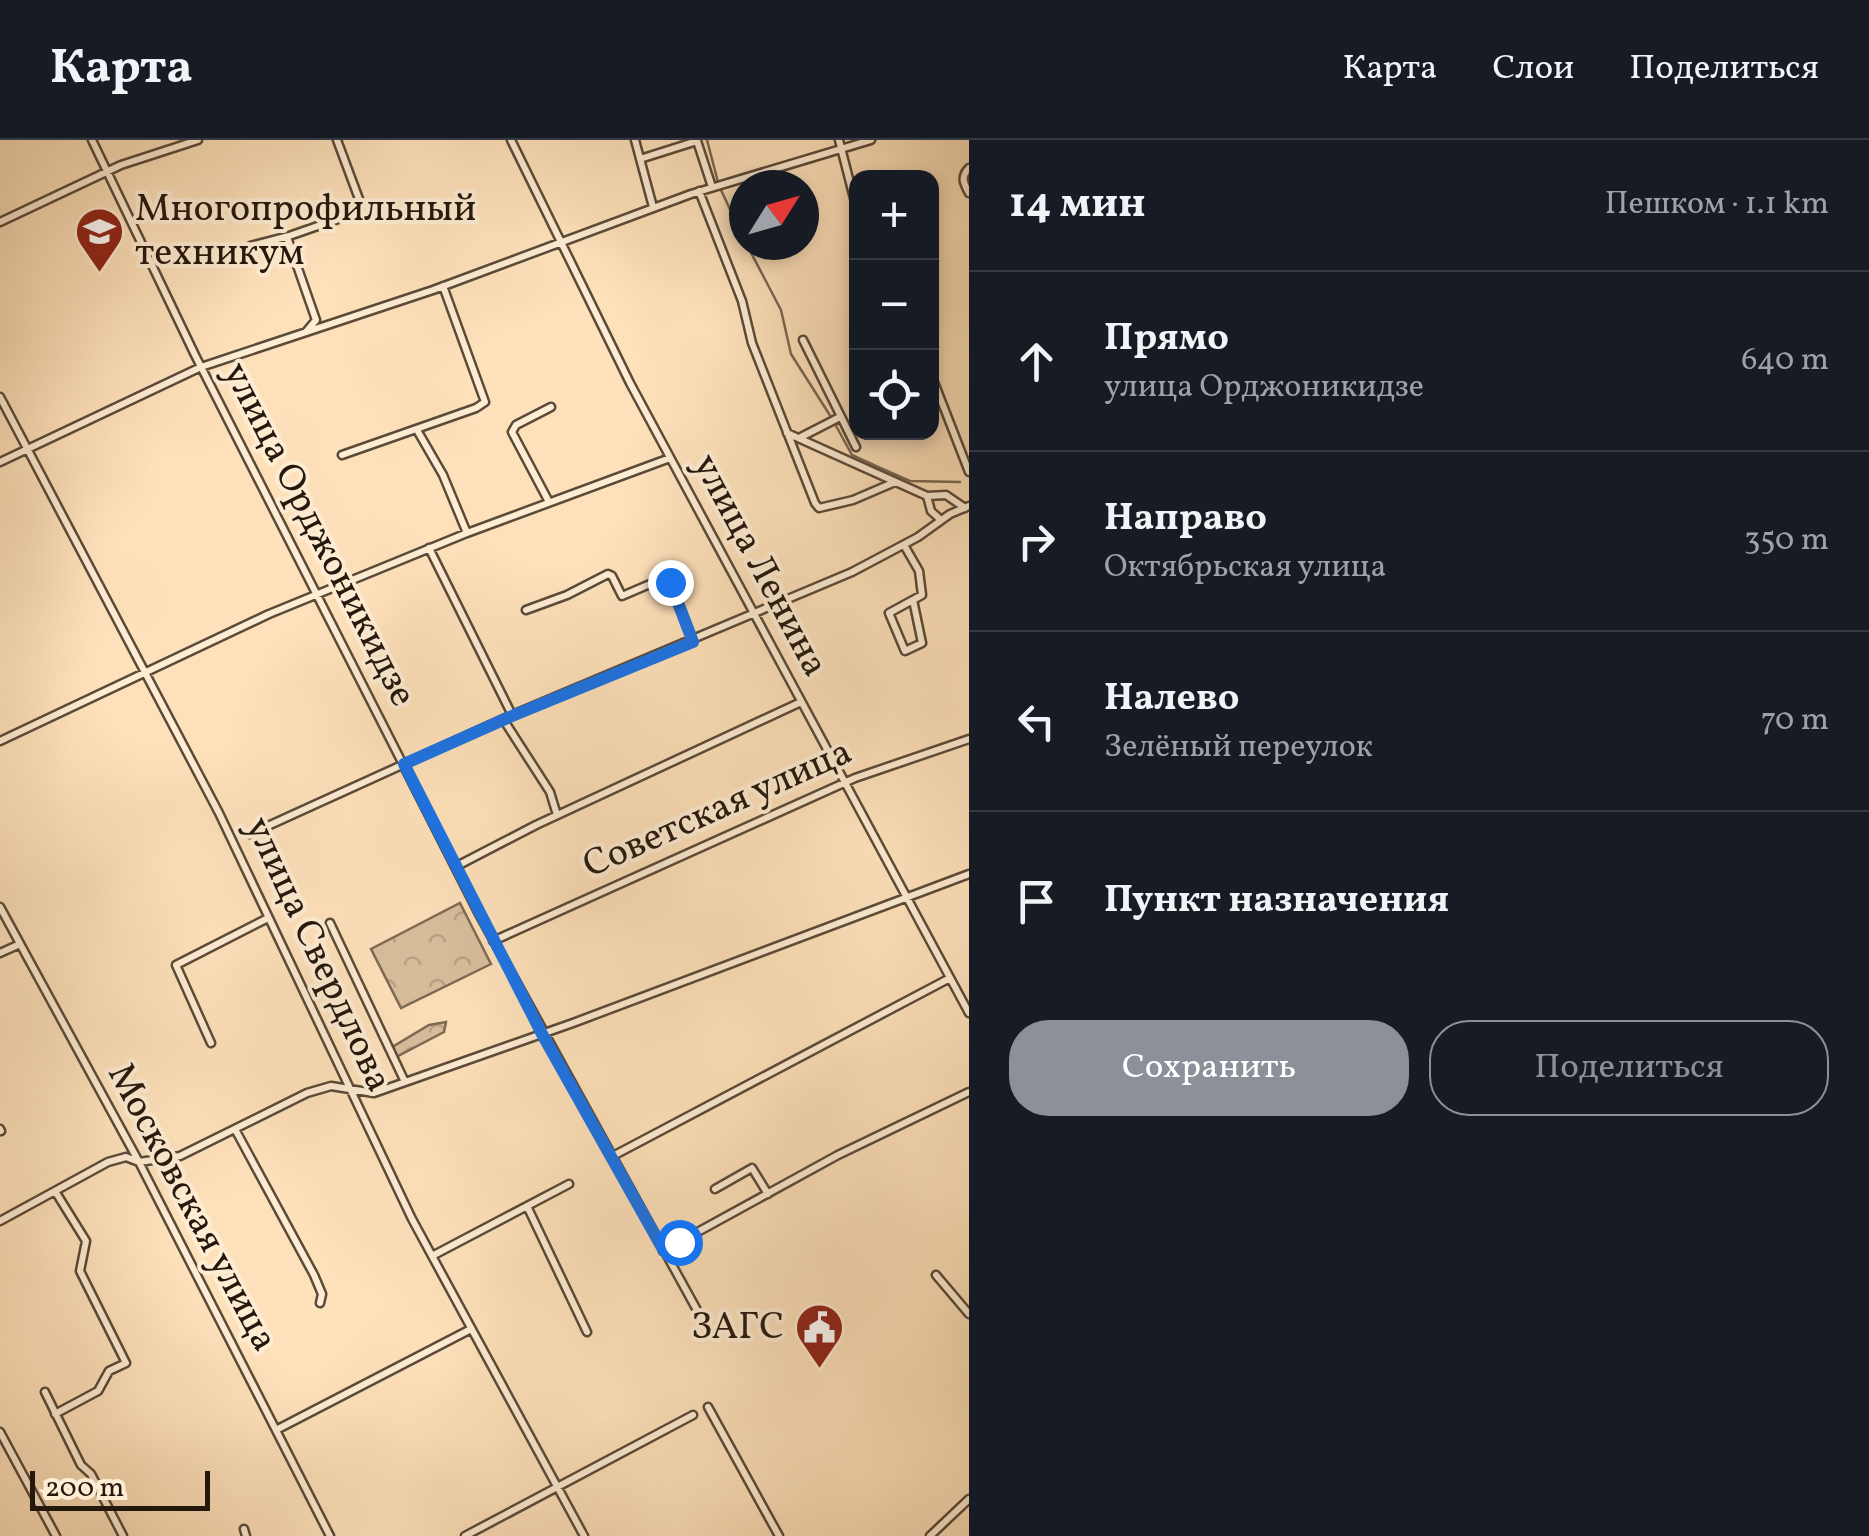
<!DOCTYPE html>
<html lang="ru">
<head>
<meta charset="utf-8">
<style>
  :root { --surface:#171b24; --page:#20242c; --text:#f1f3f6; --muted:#9ea1a6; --line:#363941; --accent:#8c9099 }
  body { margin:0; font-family:Vollkorn,serif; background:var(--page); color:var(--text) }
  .controls { position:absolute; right:30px; top:30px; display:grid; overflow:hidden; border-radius:20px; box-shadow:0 5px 15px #0003 }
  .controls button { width:90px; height:90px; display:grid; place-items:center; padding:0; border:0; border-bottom:2px solid var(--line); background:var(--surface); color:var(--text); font:50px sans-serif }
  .compass { position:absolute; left:729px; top:30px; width:90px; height:90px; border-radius:50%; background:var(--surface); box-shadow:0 5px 15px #0003; rotate:53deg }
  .scale { position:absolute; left:30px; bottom:25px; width:180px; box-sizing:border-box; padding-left:10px; border:5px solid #24170c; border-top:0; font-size:28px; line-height:35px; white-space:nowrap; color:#24170c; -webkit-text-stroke:8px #feecd3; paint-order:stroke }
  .stop { position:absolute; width:30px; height:30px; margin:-22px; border:8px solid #1a73e8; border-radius:50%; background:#fff }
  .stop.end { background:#1a73e8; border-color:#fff; box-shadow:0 2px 10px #0008 }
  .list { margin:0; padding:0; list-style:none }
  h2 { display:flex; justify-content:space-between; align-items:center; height:130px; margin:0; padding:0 40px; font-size:42px }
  h2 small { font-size:32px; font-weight:400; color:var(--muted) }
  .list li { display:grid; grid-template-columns:65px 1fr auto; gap:30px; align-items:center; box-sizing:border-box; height:180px; padding:0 40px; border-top:2px solid var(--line) }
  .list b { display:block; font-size:38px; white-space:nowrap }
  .list p { margin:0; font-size:32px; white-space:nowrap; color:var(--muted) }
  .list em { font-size:32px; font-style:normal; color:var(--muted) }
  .actions { display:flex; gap:20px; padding:30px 40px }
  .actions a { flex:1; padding:22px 0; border:2px solid var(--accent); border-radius:40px; text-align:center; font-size:35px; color:var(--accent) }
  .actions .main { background:var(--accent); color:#fff }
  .icon { flex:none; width:55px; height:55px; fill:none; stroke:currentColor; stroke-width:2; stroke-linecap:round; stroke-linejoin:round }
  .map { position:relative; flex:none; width:969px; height:1396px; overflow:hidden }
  header { display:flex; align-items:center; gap:60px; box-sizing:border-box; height:140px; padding:0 50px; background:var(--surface); border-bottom:2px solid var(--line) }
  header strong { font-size:48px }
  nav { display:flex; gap:55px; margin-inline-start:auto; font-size:35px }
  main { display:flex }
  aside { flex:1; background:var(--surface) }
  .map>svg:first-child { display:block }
  .forest { fill:url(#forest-crowns); stroke:#7e6b54; stroke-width:2.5 }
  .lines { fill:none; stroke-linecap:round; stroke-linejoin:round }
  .stream { stroke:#7a6752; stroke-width:2.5 }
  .minor-casing { stroke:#5a4a38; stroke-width:11 }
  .minor { stroke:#feecd3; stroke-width:6 }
  .route { stroke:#1a73e8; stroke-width:12 }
  .labels { text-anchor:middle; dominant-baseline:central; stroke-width:8; stroke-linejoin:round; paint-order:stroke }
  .poi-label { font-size:38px; fill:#24170c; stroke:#feecd3; text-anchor:start }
  .street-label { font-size:38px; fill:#24170c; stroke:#feecd3 }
</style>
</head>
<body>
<header>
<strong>Карта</strong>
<nav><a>Карта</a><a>Слои</a><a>Поделиться</a></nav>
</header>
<main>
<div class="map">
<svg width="969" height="1396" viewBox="0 0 969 1396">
  <defs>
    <pattern id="forest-crowns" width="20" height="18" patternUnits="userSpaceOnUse" patternTransform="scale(2.5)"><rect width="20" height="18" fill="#d9bf9d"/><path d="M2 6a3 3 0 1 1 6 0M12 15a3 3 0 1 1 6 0" fill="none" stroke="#baa386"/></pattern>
  </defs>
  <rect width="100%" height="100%" fill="#fee1bb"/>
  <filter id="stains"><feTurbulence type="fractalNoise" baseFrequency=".002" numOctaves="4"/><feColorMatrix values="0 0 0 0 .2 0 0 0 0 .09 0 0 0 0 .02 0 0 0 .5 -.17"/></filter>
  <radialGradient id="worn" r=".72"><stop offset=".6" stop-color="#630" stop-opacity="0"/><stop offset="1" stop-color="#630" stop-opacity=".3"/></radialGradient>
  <path class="forest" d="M460,763L491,824L401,868L371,809Z
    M446,882L444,892L396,917L392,909L394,906L429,885Z"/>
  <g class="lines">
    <path class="stream" d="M707,0L718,42
      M721,50L744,99
      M747,105L781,170L791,214L831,277
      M835,284L852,315L878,327L910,341L960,342"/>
    <defs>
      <path id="minor" d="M92,0L195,215L479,774L703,1181
        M511,0L630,243L969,873
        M635,0L653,67
        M839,0L856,66
        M640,19L697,1L712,47
        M969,28C960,37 964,44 969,53
        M699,51L742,161L752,203L815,363L819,368L853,360L895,342
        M0,82L121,25L198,0
        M287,97L316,180L306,192
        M250,106L289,96L358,72L359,59L337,0
        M803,200L856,307
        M932,237L969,332
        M0,257L219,673L412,1079L584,1396
        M417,290L443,335L467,393
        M787,293L927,356L946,355L965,368
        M801,297L840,277
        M342,315L476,268L485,262L443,146
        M0,322L201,227L433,150L691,54L871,0
        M927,356L931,371L941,380
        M549,362L512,292L516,285L551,267
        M904,405L919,431L922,455L889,473L905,511L922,503L913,460
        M429,408L512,575
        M526,470L567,455L608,434L612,436L622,456L664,438L670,442L693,501
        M503,579L550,652L557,675
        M0,601L269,474L467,393L670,318
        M250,694L512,575L852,432L918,397L950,374L969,366
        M455,727L536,685L801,562
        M0,767L139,1022L330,1396
        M330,783L405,942
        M493,801L855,638L969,599
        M0,813L20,804
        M211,903L176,825L268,778
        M0,989L1,991
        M236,991L314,1135L322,1154L320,1163
        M611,1017L950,838
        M715,1049L752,1028L768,1054
        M527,1066L587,1192
        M0,1081L108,1022L126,1017L139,1022L180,1016L307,953L331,946L374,953L573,883L969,734
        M663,1111L838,1015L969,952
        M432,1116L569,1044
        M936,1135L969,1174
        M45,1252L81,1325L91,1334L123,1396
        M708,1267L779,1396
        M55,1274L98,1251L109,1231L126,1223L80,1131L86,1101L55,1051
        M276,1290L471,1189
        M0,1292L56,1396
        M244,1389L246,1396
        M465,1396L693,1275
        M930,1396L969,1359"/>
    </defs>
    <use href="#minor" class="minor-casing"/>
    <use href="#minor" class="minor"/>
  </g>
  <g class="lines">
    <path class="route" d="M670,442L693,502L512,576L404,624L542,894L664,1111L679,1102"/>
  </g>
  <defs>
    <symbol id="university-pin" viewBox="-11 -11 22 30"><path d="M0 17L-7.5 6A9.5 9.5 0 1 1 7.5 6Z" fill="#8f2418" stroke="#feecd3"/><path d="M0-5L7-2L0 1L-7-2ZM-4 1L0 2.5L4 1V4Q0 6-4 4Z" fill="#fff"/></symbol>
    <symbol id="civic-pin" viewBox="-11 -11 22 30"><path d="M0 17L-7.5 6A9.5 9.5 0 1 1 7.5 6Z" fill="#8f2418" stroke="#feecd3"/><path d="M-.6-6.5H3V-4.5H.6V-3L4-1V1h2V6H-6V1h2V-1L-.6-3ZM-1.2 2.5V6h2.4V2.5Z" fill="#fff"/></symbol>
  </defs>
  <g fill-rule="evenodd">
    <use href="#university-pin" x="72" y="64" width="55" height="75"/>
    <use href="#civic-pin" x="792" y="1160" width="55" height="75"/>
  </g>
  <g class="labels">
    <g class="poi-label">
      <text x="135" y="70">Многопрофильный<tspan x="135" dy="44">техникум</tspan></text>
      <text x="784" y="1188" text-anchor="end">ЗАГС</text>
    </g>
    <g class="street-label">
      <text transform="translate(318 395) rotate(63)">улица Орджоникидзе</text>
      <text transform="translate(759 426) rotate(62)">улица Ленина</text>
      <text transform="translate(718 670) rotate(-24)">Советская улица</text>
      <text transform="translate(317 815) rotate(65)">улица Свердлова</text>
      <text transform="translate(191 1068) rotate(62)">Московская улица</text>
    </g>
  </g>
  <rect width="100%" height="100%" filter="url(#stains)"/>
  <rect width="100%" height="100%" fill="url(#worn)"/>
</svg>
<div class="controls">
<button>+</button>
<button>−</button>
<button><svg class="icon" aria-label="locate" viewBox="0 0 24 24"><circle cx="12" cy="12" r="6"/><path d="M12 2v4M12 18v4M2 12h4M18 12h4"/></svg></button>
</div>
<svg class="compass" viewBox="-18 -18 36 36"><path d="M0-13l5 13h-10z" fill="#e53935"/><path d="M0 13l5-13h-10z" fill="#9ea1a6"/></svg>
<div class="scale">200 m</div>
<div class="stop" style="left:679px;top:1102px"></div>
<div class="stop end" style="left:670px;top:442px"></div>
</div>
<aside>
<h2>14 мин<small>Пешком · 1.1 km</small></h2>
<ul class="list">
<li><svg class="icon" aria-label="ahead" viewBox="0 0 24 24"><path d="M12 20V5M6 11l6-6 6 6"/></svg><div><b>Прямо</b><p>улица Орджоникидзе</p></div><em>640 m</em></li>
<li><svg class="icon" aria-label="right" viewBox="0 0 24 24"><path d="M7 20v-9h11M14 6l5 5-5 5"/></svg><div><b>Направо</b><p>Октябрьская улица</p></div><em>350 m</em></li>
<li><svg class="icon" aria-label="left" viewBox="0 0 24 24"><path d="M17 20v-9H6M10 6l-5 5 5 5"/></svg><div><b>Налево</b><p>Зелёный переулок</p></div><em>70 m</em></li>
<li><svg class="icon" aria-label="arrive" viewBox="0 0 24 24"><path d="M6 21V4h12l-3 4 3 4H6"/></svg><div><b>Пункт назначения</b></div></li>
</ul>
<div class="actions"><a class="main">Сохранить</a><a>Поделиться</a></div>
</aside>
</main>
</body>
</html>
